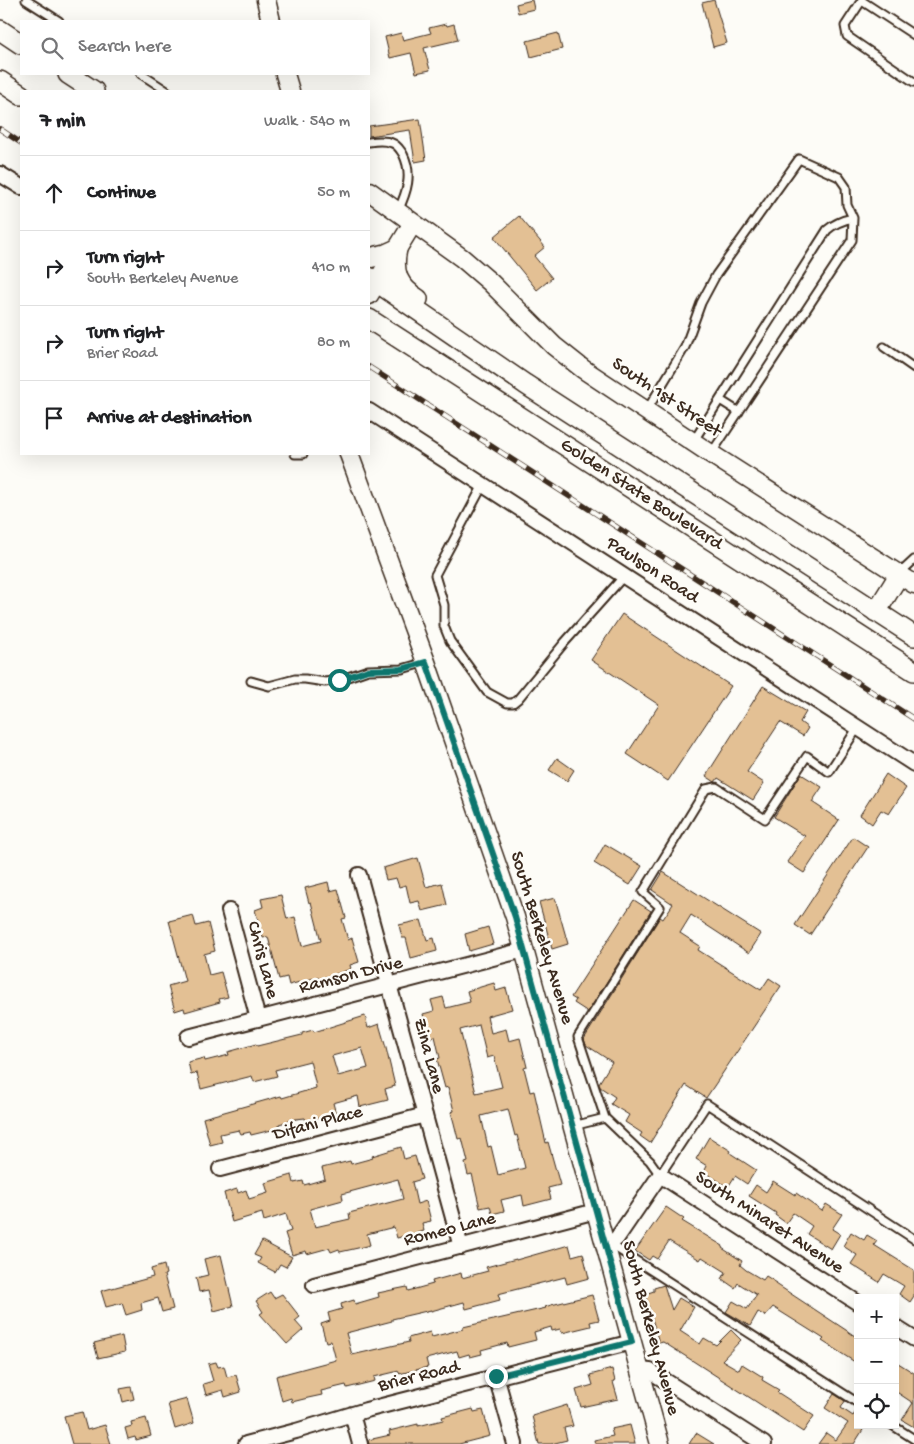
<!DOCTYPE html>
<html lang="en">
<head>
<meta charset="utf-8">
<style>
  :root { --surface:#fff; --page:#f2f2f2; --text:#202124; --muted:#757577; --line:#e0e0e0 }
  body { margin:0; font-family:"Gochi Hand",sans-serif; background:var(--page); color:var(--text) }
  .controls { position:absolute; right:15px; bottom:15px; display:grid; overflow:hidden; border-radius:0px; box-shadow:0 5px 20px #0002 }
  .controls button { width:45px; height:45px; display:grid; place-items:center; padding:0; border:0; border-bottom:1px solid var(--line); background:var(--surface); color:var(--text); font:25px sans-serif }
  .stop { position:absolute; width:15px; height:15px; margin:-11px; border:4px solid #0f766e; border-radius:50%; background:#fff }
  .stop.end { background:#0f766e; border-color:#fff; box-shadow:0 1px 5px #0008 }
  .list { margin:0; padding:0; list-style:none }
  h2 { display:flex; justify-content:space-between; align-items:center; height:65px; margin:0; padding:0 20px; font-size:21px }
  h2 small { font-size:16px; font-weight:400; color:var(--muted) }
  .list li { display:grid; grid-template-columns:32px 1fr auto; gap:15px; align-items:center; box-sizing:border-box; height:75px; padding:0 20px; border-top:1px solid var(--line) }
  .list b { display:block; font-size:19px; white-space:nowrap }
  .list p { margin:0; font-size:16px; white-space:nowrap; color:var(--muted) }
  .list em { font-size:16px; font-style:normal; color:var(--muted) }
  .icon { flex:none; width:28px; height:28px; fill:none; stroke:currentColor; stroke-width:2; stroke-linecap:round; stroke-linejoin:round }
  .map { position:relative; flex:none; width:914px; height:1444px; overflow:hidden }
  .search { position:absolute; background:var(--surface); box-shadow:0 5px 20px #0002; left:20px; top:20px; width:350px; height:55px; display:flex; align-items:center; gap:12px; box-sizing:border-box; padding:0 18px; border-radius:0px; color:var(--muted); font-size:19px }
  .panel { position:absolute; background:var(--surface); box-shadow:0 5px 20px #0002; left:20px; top:90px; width:350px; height:365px; border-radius:0px }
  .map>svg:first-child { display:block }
  .building { fill:#e3c094; stroke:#3b2a1e; fill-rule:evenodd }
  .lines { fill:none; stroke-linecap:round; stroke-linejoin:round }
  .service-casing { stroke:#3b2a1e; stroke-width:11 }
  .minor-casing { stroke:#3b2a1e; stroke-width:18 }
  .tertiary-casing { stroke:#3b2a1e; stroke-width:21 }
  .secondary-casing { stroke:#3b2a1e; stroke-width:22 }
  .service { stroke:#fdfcf7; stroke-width:7 }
  .minor { stroke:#fdfcf7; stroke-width:14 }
  .tertiary { stroke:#fdfcf7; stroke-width:18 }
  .secondary { stroke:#fdfcf7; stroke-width:19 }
  .rail-casing { stroke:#3b2a1e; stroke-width:5.5 }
  .rail { stroke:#fdfcf7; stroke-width:4; stroke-dasharray:11; stroke-linecap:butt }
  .route { stroke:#0f766e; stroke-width:6 }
  .labels { text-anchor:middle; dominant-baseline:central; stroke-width:5; stroke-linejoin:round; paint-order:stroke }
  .street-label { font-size:19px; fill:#3b2a1e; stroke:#fdfcf7 }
</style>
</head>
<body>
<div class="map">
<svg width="914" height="1444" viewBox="0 0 914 1444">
  <rect width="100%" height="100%" fill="#fdfcf7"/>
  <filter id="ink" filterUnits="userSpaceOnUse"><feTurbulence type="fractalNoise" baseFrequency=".02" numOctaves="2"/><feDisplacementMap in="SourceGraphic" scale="10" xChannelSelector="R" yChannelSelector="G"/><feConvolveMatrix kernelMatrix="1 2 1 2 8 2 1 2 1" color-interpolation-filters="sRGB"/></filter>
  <g filter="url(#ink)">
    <path class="building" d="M532,0L534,9L518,13L516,4Z
      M714,0L727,43L713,47L702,3Z
      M446,24L447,26L454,24L458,40L424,48L430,70L416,73L411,53L390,58L385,37L401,33L403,40L431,33L429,28Z
      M558,33L562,49L531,57L527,41Z
      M420,119L426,160L415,162L410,130L369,136V126Z
      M519,216L545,247L534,256L552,278L537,290L494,237Z
      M622,614L731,686L668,781L627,754L659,705L591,660Z
      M763,686L806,712L800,722L808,728L803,736L780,722L747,772L764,783L753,800L718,778L715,782L706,776Z
      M557,758L574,770L567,781L549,770Z
      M801,774L822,787L812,802L839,820L804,873L787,862L805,836L774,817Z
      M886,774L906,788L889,814L881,810L872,824L860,815Z
      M853,837L868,847L810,935L795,925Z
      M605,844L642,866L630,885L594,863Z
      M418,858L426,887L442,883L447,905L422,911L419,901L410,903L406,885L399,887L396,878L386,880L383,868Z
      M663,872L761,934L749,953L691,915L680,933L700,946L698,950L761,990L769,978L781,986L706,1098L686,1085L650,1143L640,1136L642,1133L625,1122L629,1115L611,1104L615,1097L600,1087L599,1083L612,1062L586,1045L584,1039L660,917L663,919L673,904L652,890Z
      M328,882L330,891L338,889L346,918L342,919L348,940L352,938L359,962L350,965L351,969L330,976L318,979V977L289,985L287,977L279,979L268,937L263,938L255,910L263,907L261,899L281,895L287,919L295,917L302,946L321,941L311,902L309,903L305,888Z
      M555,898L568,944L552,949L539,902Z
      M634,900L651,911L588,1012L574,1003L576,1000L571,997Z
      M193,915L196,926L208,923L215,951L204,954L209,975L221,972L228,997L219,999L220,1002L185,1012L184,1008L175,1011L168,986L185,981L169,921Z
      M421,920L427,940L434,938L437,951L411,958L406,938H402L399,925Z
      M488,927L493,944L469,951L465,934Z
      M494,983L496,991L506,988L512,1009L487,1016L491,1033L506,1029L509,1041L520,1038L527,1067L524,1068L530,1092L534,1091L546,1143L548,1142L560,1185L548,1188L551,1199L524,1206L522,1195L501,1200L504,1211L492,1214L490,1206L480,1208L472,1174L468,1175L465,1163L468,1162L462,1138L458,1139L454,1123L451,1112L454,1111L448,1087L445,1088L437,1059L440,1058L435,1036L429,1038L423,1014L434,1011L431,1000L443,997L446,1008L470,1002L467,991ZM479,1025L487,1058L494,1056L502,1087L476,1093L460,1030ZM508,1109L515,1136L517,1135L525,1168L498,1175L491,1146L488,1147L481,1116Z
      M365,1016L368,1028L379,1024L386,1048L395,1086L385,1089L388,1100L360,1107L358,1096L333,1103L336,1114L306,1121L305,1118L296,1119L279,1124L280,1128L251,1135L250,1132L241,1134L239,1130L220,1134L222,1142L210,1145L203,1118L281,1096L282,1098L316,1088L315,1082L310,1061L275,1070L277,1076L254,1082L252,1076L201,1089L197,1073L191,1075L188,1062L204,1058L205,1061L229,1055L228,1052L256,1044L257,1046L302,1035V1033L313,1030L314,1032ZM362,1048L368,1068L338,1076L332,1056Z
      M709,1137L731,1151L730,1153L756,1170L747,1184L735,1176L728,1187L704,1172L707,1166L696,1159Z
      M401,1147L404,1159L415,1156L422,1179L412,1182L417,1204L426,1201L431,1221L422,1223L424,1231L397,1238L394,1227L367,1234L370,1245L358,1248L340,1252L339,1249L331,1252L329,1248L307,1254L306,1251L292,1255L285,1233L291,1231L286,1214L264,1221L262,1213L232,1222L224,1193L237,1189L238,1193L246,1190L249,1199L268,1193L265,1183L292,1175L294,1183L303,1181L304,1185L325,1179L322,1168L350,1161L351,1164L373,1158L372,1156ZM398,1179L403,1199L349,1213L350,1219L315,1227L310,1209L343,1200L342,1194Z
      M773,1181L795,1195L796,1193L822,1211L826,1204L842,1214L832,1229L840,1234L831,1249L807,1234L812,1226L793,1213L786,1223L775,1215L776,1213L749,1196L756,1185L766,1192Z
      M666,1207L684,1219L682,1221L723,1246L722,1248L742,1261L740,1265L746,1270L763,1280L766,1276L777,1283L776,1284L858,1338V1364L822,1341L824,1339L773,1307L765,1316L758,1312L750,1326L726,1312L733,1301L747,1309L757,1295L738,1283L735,1288L722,1279L726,1272L702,1257L700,1260L669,1241L657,1259L652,1256L649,1260L635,1251Z
      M851,1232L864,1240L867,1235L877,1241L874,1245L914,1270V1296L910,1302L899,1294L904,1286L884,1274L879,1282L851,1264L857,1255L843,1246Z
      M262,1241L292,1257L286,1267L280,1264L275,1272L258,1263L261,1258L254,1255Z
      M569,1245L572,1256L583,1253L589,1278L567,1284L565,1277L498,1294L500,1300L466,1309L464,1302L431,1311V1310L392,1319V1321L346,1333L352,1355L409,1342L408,1338L430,1332L432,1337L463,1329V1327L546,1308L545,1307L551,1305L592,1295L599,1320L590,1322L591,1326L562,1333L560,1329L552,1331L551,1327L534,1332L536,1340L508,1347L507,1343L481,1350L482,1354L470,1357L469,1354L459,1357L457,1351L426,1359L428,1367L399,1374V1371L374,1377L375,1381L347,1388L346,1385L321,1391L322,1395L308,1398L292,1402L291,1398L282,1401L276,1376L336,1360L331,1341L326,1342L321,1324L330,1321L328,1313L342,1309L341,1304L354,1300L355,1304L379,1297L378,1293L392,1290L407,1287L408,1291L433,1284L432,1281L461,1273L462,1278L488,1271L486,1267L516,1259V1260Z
      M221,1255L233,1306L214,1311L209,1290L199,1292L196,1278L208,1275L204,1259Z
      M164,1265L166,1274L164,1275L173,1309L162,1312L158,1298L141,1303L142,1310L126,1315L122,1303L106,1307L101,1291L153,1277L151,1269Z
      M664,1285L672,1310L679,1298L694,1307L680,1331L700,1344L704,1338L716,1345L731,1330L741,1340L722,1360L739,1370L742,1364L763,1377L762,1380L779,1390L777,1392L814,1416L803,1432L693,1361L663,1342L659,1343L645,1294L654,1291V1288Z
      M270,1292L274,1298L282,1294L300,1317L295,1321L303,1330L287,1344L260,1314L263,1312L256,1301Z
      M122,1336L125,1352L98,1358L94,1343Z
      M895,1361L914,1373V1427L902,1420L913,1403L895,1391Z
      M216,1362L218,1367L224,1366L227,1377L236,1375L241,1392L225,1397L223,1390L206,1395L203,1384L213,1381L208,1364Z
      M612,1369L615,1381L613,1382L618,1399L581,1407L576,1390L593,1385L590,1375Z
      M131,1387L134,1399L123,1402L120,1389Z
      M834,1394L845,1401L841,1408L853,1416L858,1408V1425H866L854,1444H818L826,1433L836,1440L848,1423L825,1408Z
      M187,1399L194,1423L175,1429L168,1404Z
      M567,1405L573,1426L564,1428L567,1440L551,1444H539L532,1416Z
      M473,1409L474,1412L483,1410L490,1436L459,1444H369L368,1440L390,1435L389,1431L418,1424V1426L443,1420L442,1417Z
      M82,1412L87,1430L105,1425L111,1444H72L64,1416Z
      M146,1418L151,1436L136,1440L135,1437L128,1439L125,1428L132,1426L131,1422Z
      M630,1425L635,1444H595L594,1440L613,1436L611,1429Z
      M696,1433L714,1444H689Z"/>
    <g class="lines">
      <defs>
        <path id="service" d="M26,0L59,21
          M862,0L845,26L847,36L914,82
          M862,1L914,35
          M141,74L167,91
          M369,142C376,141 385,140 392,143C398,145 400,150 403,154C413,174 407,192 398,211
          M884,347L914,368
          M720,400L739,412
          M647,410L685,347L701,303L716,275L799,159L839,177L846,187L847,205L853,218L852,240L711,454
          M693,442L827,230C835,223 843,220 853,218
          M295,454H303
          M483,485L435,575L444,605V626L450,641L487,692L507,703H513L518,699L565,642L624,576
          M899,574L914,560
          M251,681L269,686L295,679H305L325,682L339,680L368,670L402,669L426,662
          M605,1118L650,1161L660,1175L707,1104L914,1239
          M573,1126L605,1118L578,1037L660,907L643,892L706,789L716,787L765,819L807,756L829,772L858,727
          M610,1244L858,1403
          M892,1425L914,1439"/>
        <path id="minor" d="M0,174L21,187
          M369,411L914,764
          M359,875L461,1247
          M229,911L258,1019
          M188,1037L524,950
          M220,1169L425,1115
          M606,1247L617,1238L660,1175L858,1303
          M314,1285L596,1211
          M895,1327L914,1339
          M640,1370L650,1371L764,1444
          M496,1376L515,1444
          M352,1414L360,1444
          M246,1444L296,1431L366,1410L632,1342"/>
        <path id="tertiary" d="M266,0L271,21
          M285,74L290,91
          M369,191L462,258L490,282L554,346L583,369L711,454L914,584
          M369,295L413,223
          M349,454L426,662L515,917L660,1444"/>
        <path id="secondary" d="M0,30L21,44
          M68,74L94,91
          M0,81L21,95
          M397,249C392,273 398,286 418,299
          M369,258L386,254L397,249
          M369,277L525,384L914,636
          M369,319L914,671
          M876,612L899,575"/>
      </defs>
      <use href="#service" class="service-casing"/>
      <use href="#minor" class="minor-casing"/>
      <use href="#tertiary" class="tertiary-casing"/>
      <use href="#secondary" class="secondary-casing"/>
      <use href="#service" class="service"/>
      <use href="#minor" class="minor"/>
      <use href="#tertiary" class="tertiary"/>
      <use href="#secondary" class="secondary"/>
      <defs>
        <path id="rail" d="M0,129L21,143
          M369,367L914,719"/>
      </defs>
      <use href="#rail" class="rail-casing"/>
      <use href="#rail" class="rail"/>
    </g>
  </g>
  <g class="lines" filter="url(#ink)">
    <path class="route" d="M339,680L368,670L402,669L426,662L515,917L632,1342L496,1376"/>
  </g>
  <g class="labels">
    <g class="street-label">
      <text transform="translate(666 398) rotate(34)">South 1st Street</text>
      <text transform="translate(641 495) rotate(33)">Golden State Boulevard</text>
      <text transform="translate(652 571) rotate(33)">Paulson Road</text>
      <text transform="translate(541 938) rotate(73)">South Berkeley Avenue</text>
      <text transform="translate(262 960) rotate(75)">Chris Lane</text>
      <text transform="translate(351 976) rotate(-14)">Ramson Drive</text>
      <text transform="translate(428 1056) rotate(75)">Zina Lane</text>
      <text transform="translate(318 1124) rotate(-15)">Difani Place</text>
      <text transform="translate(769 1223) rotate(33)">South Minaret Avenue</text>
      <text transform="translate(450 1230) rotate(-14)">Romeo Lane</text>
      <text transform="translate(650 1328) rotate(75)">South Berkeley Avenue</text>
      <text transform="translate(419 1377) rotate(-14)">Brier Road</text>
    </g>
  </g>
</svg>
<div class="controls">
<button>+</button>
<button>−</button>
<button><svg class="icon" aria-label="locate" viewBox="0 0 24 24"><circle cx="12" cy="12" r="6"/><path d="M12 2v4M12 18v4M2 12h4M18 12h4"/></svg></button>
</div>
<div class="stop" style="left:339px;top:680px"></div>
<div class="stop end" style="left:496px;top:1376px"></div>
<div class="search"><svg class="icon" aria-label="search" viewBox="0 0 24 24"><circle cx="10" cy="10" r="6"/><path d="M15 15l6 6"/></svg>Search here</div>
<section class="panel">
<h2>7 min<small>Walk · 540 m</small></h2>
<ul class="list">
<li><svg class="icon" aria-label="ahead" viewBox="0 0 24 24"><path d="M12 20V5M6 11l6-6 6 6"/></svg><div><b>Continue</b></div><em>50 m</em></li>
<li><svg class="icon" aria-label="right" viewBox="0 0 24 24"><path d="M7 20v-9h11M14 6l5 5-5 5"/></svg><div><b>Turn right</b><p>South Berkeley Avenue</p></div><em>410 m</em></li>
<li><svg class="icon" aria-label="right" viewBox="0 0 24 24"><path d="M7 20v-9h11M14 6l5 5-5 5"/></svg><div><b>Turn right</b><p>Brier Road</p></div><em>80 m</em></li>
<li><svg class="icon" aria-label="arrive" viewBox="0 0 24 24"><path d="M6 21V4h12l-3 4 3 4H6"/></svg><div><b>Arrive at destination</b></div></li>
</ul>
</section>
</div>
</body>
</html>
